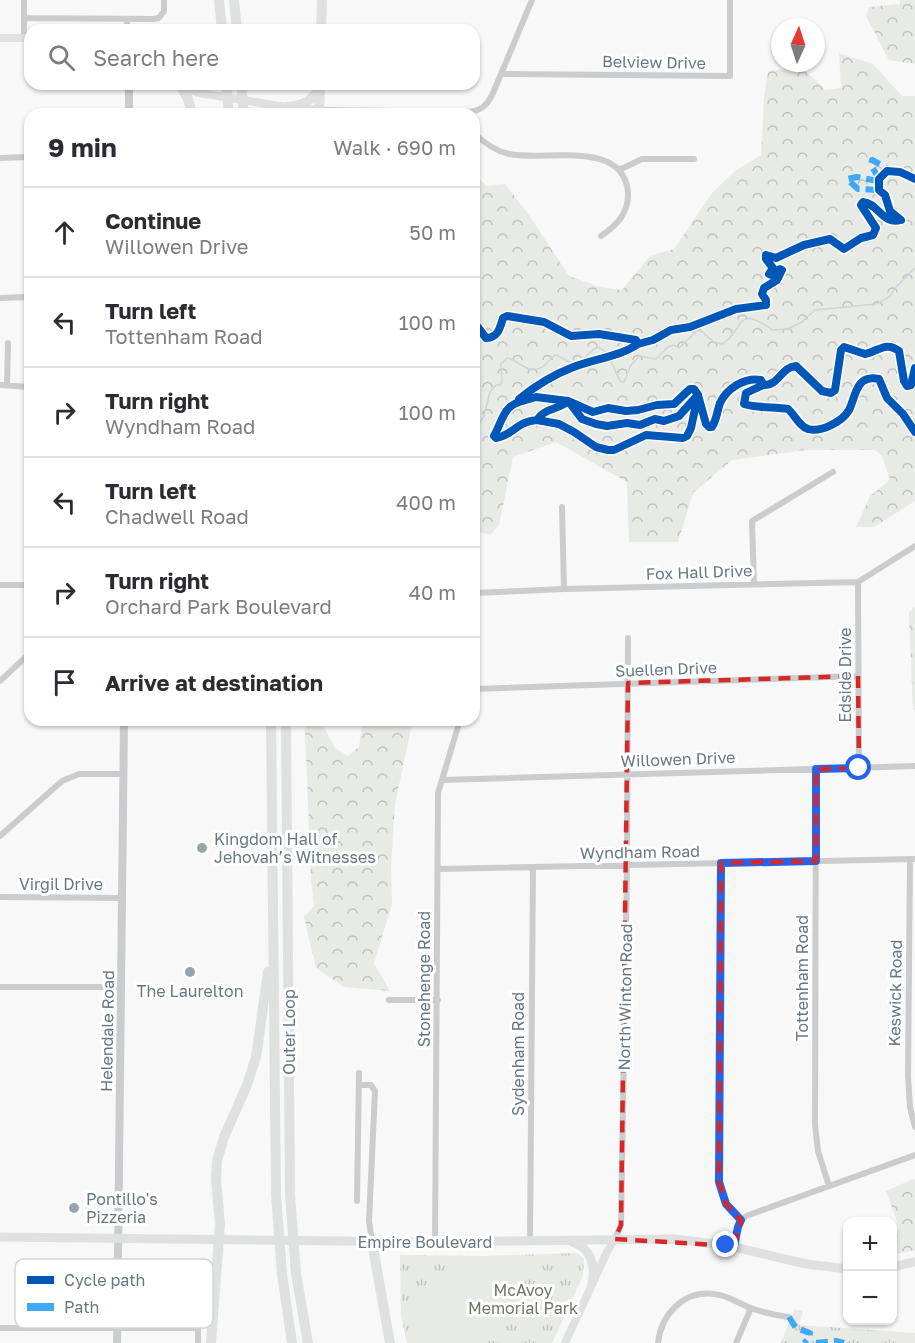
<!DOCTYPE html>
<html lang="en">
<head>
<meta charset="utf-8">
<style>
  :root { --surface:#fff; --page:#f2f2f3; --text:#2b2b33; --muted:#7c7c81; --line:#e1e1e2 }
  body { margin:0; font-family:"Golos Text",sans-serif; background:var(--page); color:var(--text) }
  .controls { position:absolute; right:18px; bottom:18px; display:grid; overflow:hidden; border-radius:12px; box-shadow:0 2px 4px #0004 }
  .controls button { width:54px; height:54px; display:grid; place-items:center; padding:0; border:0; border-bottom:2px solid var(--line); background:var(--surface); color:var(--text); font:30px sans-serif }
  .compass { position:absolute; left:771px; top:18px; width:54px; height:54px; border-radius:50%; background:var(--surface); box-shadow:0 2px 4px #0004; rotate:3deg }
  .stop { position:absolute; width:18px; height:18px; margin:-14px; border:4px solid #2563eb; border-radius:50%; background:#fff }
  .stop.end { background:#2563eb; border-color:#fff; box-shadow:0 2px 6px #0008 }
  .list { margin:0; padding:0; list-style:none }
  h2 { display:flex; justify-content:space-between; align-items:center; height:78px; margin:0; padding:0 24px; font-size:26px }
  h2 small { font-size:20px; font-weight:400; color:var(--muted) }
  .list li { display:grid; grid-template-columns:39px 1fr auto; gap:18px; align-items:center; box-sizing:border-box; height:90px; padding:0 24px; border-top:2px solid var(--line) }
  .list b { display:block; font-size:22px; white-space:nowrap }
  .list p { margin:0; font-size:20px; white-space:nowrap; color:var(--muted) }
  .list em { font-size:20px; font-style:normal; color:var(--muted) }
  .icon { flex:none; width:33px; height:33px; fill:none; stroke:currentColor; stroke-width:2; stroke-linecap:round; stroke-linejoin:round }
  .map { position:relative; flex:none; width:915px; height:1343px; overflow:hidden }
  .search { position:absolute; background:var(--surface); box-shadow:0 2px 4px #0004; left:24px; top:24px; width:456px; height:66px; display:flex; align-items:center; gap:15px; box-sizing:border-box; padding:0 21px; border-radius:18px; color:var(--muted); font-size:22px }
  .panel { position:absolute; background:var(--surface); box-shadow:0 2px 4px #0004; left:24px; top:108px; width:456px; height:618px; border-radius:18px }
  .map>svg:first-child { display:block }
  .grass { fill:url(#grass-tufts) }
  .forest { fill:url(#forest-crowns) }
  .garden { fill:#e8eae5 }
  .lines { fill:none; stroke-linecap:round; stroke-linejoin:round }
  .stream { stroke:#cdd5d8; stroke-width:1.5 }
  .minor { stroke:#cbcccd; stroke-width:6 }
  .tertiary { stroke:#cbcccd; stroke-width:8 }
  .secondary { stroke:#dfe0e0; stroke-width:8 }
  .primary { stroke:#dfe0e0; stroke-width:9 }
  .motorway { stroke:#dfe0e0; stroke-width:10 }
  .quiet { stroke:#3fa9f5; stroke-width:6; stroke-dasharray:12 6; stroke-linecap:butt }
  .cycleway-casing { stroke:#fff; stroke-width:11 }
  .cycleway { stroke:#0057b8; stroke-width:8 }
  .route { stroke:#2563eb; stroke-width:8 }
  .marked { fill:none; stroke:#d62828; stroke-width:4.5; stroke-dasharray:12 8; stroke-linejoin:round }
  .poi-dot { fill:#99a4aa; stroke:#fff; stroke-width:2 }
  .labels { text-anchor:middle; dominant-baseline:central; stroke-width:6; stroke-linejoin:round; paint-order:stroke }
  .street-label { font-size:16px; fill:#667780; stroke:#fff }
  .poi-label { font-size:16px; fill:#667780; stroke:#fff; text-anchor:start }
  .park-label { font-size:16px; fill:#697964; stroke:#fff }
  .key { fill:#fff; stroke:#d1d6d9; stroke-width:1.5 }
  .key-label { font-size:16px; fill:#667780 }
</style>
</head>
<body>
<div class="map">
<svg width="915" height="1343" viewBox="0 0 915 1343">
  <defs>
    <pattern id="grass-tufts" width="24" height="20" patternUnits="userSpaceOnUse" patternTransform="scale(1.5)"><rect width="24" height="20" fill="#e8eae5"/><path d="M3 7l-1-3M5 7V3M7 7l1-3M15 17l-1-3M17 17v-4M19 17l1-3" fill="none" stroke="#c0c2bf"/></pattern>
    <pattern id="forest-crowns" width="20" height="18" patternUnits="userSpaceOnUse" patternTransform="scale(1.5)"><rect width="20" height="18" fill="#e8eae5"/><path d="M2 6a3 3 0 1 1 6 0M12 15a3 3 0 1 1 6 0" fill="none" stroke="#c0c2bf"/></pattern>
  </defs>
  <rect width="100%" height="100%" fill="#f8f8f8"/>
  <path class="grass" d="M577,1253L584,1258L583,1276L552,1343H407L401,1315L400,1255L484,1256Z
    M794,1309L803,1311L799,1325L915,1333V1343H781Z"/>
  <path class="forest" d="M900,0H915V64L889,60L866,16L869,7L900,4Z
    M839,53L873,64L902,96H915V501L874,527H856L870,496L890,480L882,456L875,450H806L732,460L693,493L678,542H629L627,482L556,442L513,457L499,525L490,535L474,530V172L486,186L505,184L529,215L569,276L600,287L622,290L650,256L674,249L712,193L735,171L761,155L764,98L768,71L802,67L825,90L841,88Z
    M915,606V710H913L909,612Z
    M306,720H320L335,748L348,756L359,747L363,720H413L395,804L391,867L392,904L374,963L390,991L344,987L316,968L304,917L314,906L311,879L305,732Z
    M913,1179L915,1181V1250L893,1255V1239H896L899,1227L886,1191Z"/>
  <path class="garden" d="M474,1261L513,1262L531,1268L512,1309V1322H507L498,1343L473,1332V1343H416V1301H424C433,1275 451,1270 474,1261Z"/>
  <g class="lines">
    <path class="stream" d="M474,431L484,416L490,392L496,385H500L502,382L501,364L507,358C520,360 528,377 544,366C548,363 550,358 555,355C562,356 566,362 573,363C585,364 587,351 598,347C612,353 613,369 620,381L624,382L631,365L639,356L656,359L668,347L674,345L679,348L697,331H701L714,342L722,344C744,332 735,302 772,330L788,329L802,322L815,310L876,304L889,297L896,287L915,268"/>
    <path class="minor" d="M24,18L153,19L159,18L164,11V0
      M127,30V19
      M24,38V0
      M501,74L730,76V0
      M319,110L465,112C480,112 487,106 493,93L532,0
      M474,133C484,143 495,151 509,154C544,162 623,138 628,192C629,213 617,225 601,236
      M0,158L30,157
      M619,170L642,159H694
      M0,298L30,297
      M0,385L30,387
      M7,385L8,343
      M562,507L564,589
      M858,582L859,768
      M754,584L752,521L833,472
      M0,585H30
      M474,593L564,589L858,582L915,546
      M0,681L30,653
      M474,689L858,676
      M816,769L815,1125L818,1151L829,1186
      M443,780L915,766
      M0,836L62,781L79,774H124
      M910,859L908,1077L910,1107L915,1127
      M721,863L719,1182L726,1204L741,1220
      M438,869L915,859
      M0,897L122,898
      M0,987H120
      M389,1000H438
      M359,1085H371L375,1091L369,1221L372,1242
      M357,1201L359,1073
      M615,1239L621,1225L627,866L628,638
      M435,1242L438,793L460,720
      M530,1242L533,867
      M734,1246L739,1223L746,1216L915,1155
      M0,1328H198V1343
      M658,1343C661,1315 683,1290 714,1294C726,1295 737,1302 748,1307C761,1312 775,1315 789,1317
      M736,1343L751,1308"/>
    <path class="tertiary" d="M129,114V84
      M117,1343L124,720"/>
    <path class="secondary" d="M0,38H30
      M173,84L199,93L286,107L319,110
      M565,1343L607,1252L615,1239"/>
    <path class="primary" d="M0,1237L435,1242L674,1239L726,1245L806,1264L848,1269
      M572,1242C591,1248 596,1265 592,1284
      M892,1267L915,1262"/>
    <path class="motorway" d="M219,0L222,30
      M234,0L237,30
      M321,30L322,0
      M226,84L229,114
      M241,84L244,114
      M182,88L188,99L192,114
      M286,107C302,106 315,101 320,84
      M319,110L320,87
      M271,720L276,1195L282,1274L292,1343
      M286,720L290,1195L296,1274L308,1343
      M372,1242L390,1343
      M211,1343L220,1224L216,1179L217,1161L224,1137L247,1085L256,1057L268,972"/>
    <path class="quiet" d="M879,179L871,165L872,160L894,172
      M878,181L857,177L847,179L858,189L879,190
      M789,1317L796,1328L810,1333L809,1338L804,1343
      M816,1343L836,1341L844,1343"/>
    <defs>
      <path id="cycleway" d="M474,322L486,338C498,338 500,328 503,318L507,316L544,322L571,336L599,334L636,340L638,344C619,357 593,359 571,368C553,375 534,387 519,399V402L536,397L568,401C559,410 544,408 537,420L559,424L574,432L596,447L608,450H614L646,435L683,438L687,436L691,428L698,395
        M638,344L653,340L671,330L690,327L736,309L766,305V300L762,294L764,288L777,280L782,270L780,269L771,275L769,274L773,268L766,259V255L776,258L804,245L830,239L844,249L861,238L873,235L876,228L861,205L863,202C878,203 882,225 901,220L890,211L885,195L879,190V179L887,171L900,172L915,179
        M763,385C779,386 781,367 796,366L822,391L831,393L835,390L841,350L844,347L865,354C879,351 886,341 899,351L904,381L907,386L911,385L915,368
        M568,401L593,412L608,408L626,411L638,410L657,405L674,404L690,389H694L698,395L706,424L709,427H712C717,419 717,411 720,403C727,388 745,377 761,380L763,385L746,393L744,404C757,408 773,407 788,409C794,414 800,427 808,429C821,433 843,421 849,410C856,397 855,374 879,379L887,398L903,414L915,432
        M519,402C503,407 502,422 494,436L496,438C512,436 517,421 537,420
        M569,402L582,419L596,424L607,426L627,423L640,425L655,419L664,421L679,416L696,397"/>
    </defs>
    <use href="#cycleway" class="cycleway-casing"/>
    <use href="#cycleway" class="cycleway"/>
  </g>
  <g class="lines">
    <path class="route" d="M726,1245L734,1246L738,1227L741,1220L726,1204L719,1182L721,863L816,861V769L859,768"/>
  </g>
  <path class="marked" d="M858,676L859,768L816,769V861L721,863L719,1182L726,1204L741,1220L734,1246L615,1239L621,1225L628,683Z"/>
  <g class="poi-dot">
    <circle cx="202" cy="848" r="6"/>
    <circle cx="190" cy="972" r="6"/>
    <circle cx="74" cy="1208" r="6"/>
  </g>
  <g class="labels">
    <g class="street-label">
      <text transform="translate(654 62) rotate(1)">Belview Drive</text>
      <text transform="translate(699 572) rotate(-2)">Fox Hall Drive</text>
      <text transform="translate(666 669) rotate(-2)">Suellen Drive</text>
      <text transform="translate(845 675) rotate(-90)">Edside Drive</text>
      <text transform="translate(678 759) rotate(-2)">Willowen Drive</text>
      <text transform="translate(640 852) rotate(-1)">Wyndham Road</text>
      <text x="61" y="884">Virgil Drive</text>
      <text transform="translate(802 978) rotate(-90)">Tottenham Road</text>
      <text transform="translate(424 979) rotate(-90)">Stonehenge Road</text>
      <text transform="translate(895 993) rotate(-89)">Keswick Road</text>
      <text transform="translate(625 997) rotate(-89)">North Winton Road</text>
      <text transform="translate(107 1031) rotate(-89)">Helendale Road</text>
      <text transform="translate(289 1032) rotate(-90)">Outer Loop</text>
      <text transform="translate(518 1054) rotate(-90)">Sydenham Road</text>
      <text x="425" y="1242">Empire Boulevard</text>
    </g>
    <g class="poi-label">
      <text x="214" y="839">Kingdom Hall of<tspan x="214" dy="18">Jehovah’s Witnesses</tspan></text>
      <text x="190" y="991" text-anchor="middle">The Laurelton</text>
      <text x="86" y="1199">Pontillo's<tspan x="86" dy="18">Pizzeria</tspan></text>
    </g>
    <g class="park-label">
      <text x="523" y="1290">McAvoy<tspan x="523" dy="18">Memorial Park</tspan></text>
    </g>
  </g>
  <rect x="15" y="1259" width="198" height="69" rx="9" class="key"/>
  <rect x="27" y="1276" width="27" height="8" fill="#0057b8"/>
  <rect x="27" y="1303" width="27" height="8" fill="#3fa9f5"/>
  <g class="key-label">
    <text x="64" y="1286">Cycle path</text>
    <text x="64" y="1313">Path</text>
  </g>
</svg>
<div class="controls">
<button>+</button>
<button>−</button>
</div>
<svg class="compass" viewBox="-18 -18 36 36"><path d="M0-13l5 13h-10z" fill="#e53935"/><path d="M0 13l5-13h-10z" fill="#7c7c81"/></svg>
<div class="stop" style="left:859px;top:768px"></div>
<div class="stop end" style="left:726px;top:1245px"></div>
<div class="search"><svg class="icon" aria-label="search" viewBox="0 0 24 24"><circle cx="10" cy="10" r="6"/><path d="M15 15l6 6"/></svg>Search here</div>
<section class="panel">
<h2>9 min<small>Walk · 690 m</small></h2>
<ul class="list">
<li><svg class="icon" aria-label="ahead" viewBox="0 0 24 24"><path d="M12 20V5M6 11l6-6 6 6"/></svg><div><b>Continue</b><p>Willowen Drive</p></div><em>50 m</em></li>
<li><svg class="icon" aria-label="left" viewBox="0 0 24 24"><path d="M17 20v-9H6M10 6l-5 5 5 5"/></svg><div><b>Turn left</b><p>Tottenham Road</p></div><em>100 m</em></li>
<li><svg class="icon" aria-label="right" viewBox="0 0 24 24"><path d="M7 20v-9h11M14 6l5 5-5 5"/></svg><div><b>Turn right</b><p>Wyndham Road</p></div><em>100 m</em></li>
<li><svg class="icon" aria-label="left" viewBox="0 0 24 24"><path d="M17 20v-9H6M10 6l-5 5 5 5"/></svg><div><b>Turn left</b><p>Chadwell Road</p></div><em>400 m</em></li>
<li><svg class="icon" aria-label="right" viewBox="0 0 24 24"><path d="M7 20v-9h11M14 6l5 5-5 5"/></svg><div><b>Turn right</b><p>Orchard Park Boulevard</p></div><em>40 m</em></li>
<li><svg class="icon" aria-label="arrive" viewBox="0 0 24 24"><path d="M6 21V4h12l-3 4 3 4H6"/></svg><div><b>Arrive at destination</b></div></li>
</ul>
</section>
</div>
</body>
</html>
